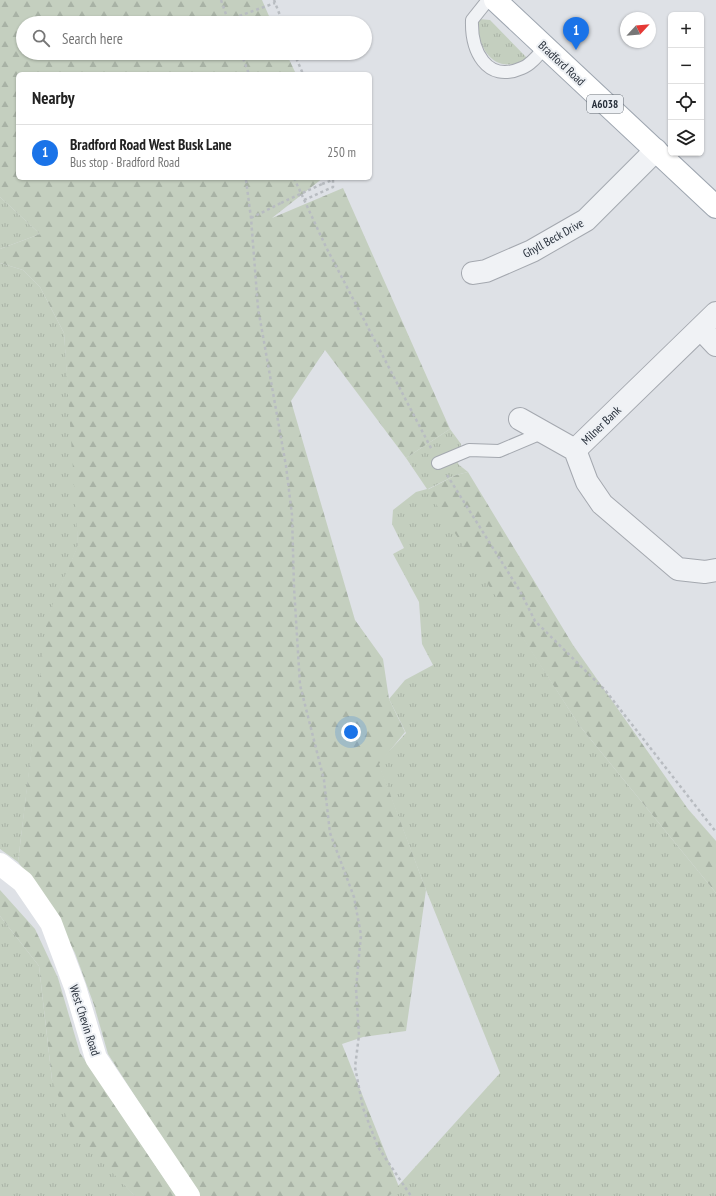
<!DOCTYPE html>
<html lang="en">
<head>
<meta charset="utf-8">
<style>
  :root { --surface:#fff; --page:#f6f6f6; --text:#222; --muted:#767676; --line:#e0e0e0; --accent:#1a73e8 }
  body { margin:0; font-family:"PT Sans Narrow",sans-serif; background:var(--page); color:var(--text) }
  .controls { position:absolute; right:12px; top:12px; display:grid; overflow:hidden; border-radius:6px; box-shadow:0 1px 3px #0004 }
  .controls button { width:36px; height:36px; display:grid; place-items:center; padding:0; border:0; border-bottom:1px solid var(--line); background:var(--surface); color:var(--text); font:20px sans-serif }
  .compass { position:absolute; left:620px; top:12px; width:36px; height:36px; border-radius:50%; background:var(--surface); box-shadow:0 1px 3px #0004; rotate:64deg }
  .you { position:absolute; left:351px; top:732px; width:14px; height:14px; margin:-10px; border:3px solid #fff; border-radius:50%; background:#1a73e8; box-shadow:0 0 0 6px #1a73e833 }
  .badge { display:grid; place-items:center; width:26px; height:26px; border-radius:50%; background:var(--accent); color:#fff; font-size:13px; font-weight:700 }
  .pin { position:absolute; translate:-50% -33px; filter:drop-shadow(0 1px 2px #0008) }
  .pin::after { content:''; position:absolute; top:21px; width:14px; height:12px; background:inherit; clip-path:polygon(0 0,100% 0,50% 100%) }
  .list { margin:0; padding:0; list-style:none }
  h2 { display:flex; justify-content:space-between; align-items:center; height:52px; margin:0; padding:0 16px; font-size:17px }
  h2 small { font-size:13px; font-weight:400; color:var(--muted) }
  .list li { display:grid; grid-template-columns:26px 1fr auto; gap:12px; align-items:center; box-sizing:border-box; height:56px; padding:0 16px; border-top:1px solid var(--line) }
  .list b { display:block; font-size:15px; white-space:nowrap }
  .list p { margin:0; font-size:13px; white-space:nowrap; color:var(--muted) }
  .list em { font-size:13px; font-style:normal; color:var(--muted) }
  .icon { flex:none; width:22px; height:22px; fill:none; stroke:currentColor; stroke-width:2; stroke-linecap:round; stroke-linejoin:round }
  .map { position:relative; flex:none; width:716px; height:1196px; overflow:hidden }
  .search { position:absolute; background:var(--surface); box-shadow:0 1px 3px #0004; left:16px; top:16px; width:356px; height:44px; display:flex; align-items:center; gap:10px; box-sizing:border-box; padding:0 14px; border-radius:22px; color:var(--muted); font-size:15px }
  .panel { position:absolute; background:var(--surface); box-shadow:0 1px 3px #0004; left:16px; top:72px; width:356px; height:108px; border-radius:6px }
  .map>svg:first-child { display:block }
  .grass { fill:url(#grass-tufts) }
  .forest { fill:url(#forest-firs) }
  .lines { fill:none; stroke-linecap:round; stroke-linejoin:round }
  .lane-casing { stroke:#a4a8af; stroke-width:14 }
  .street-casing { stroke:#a4a8af; stroke-width:24 }
  .primary-casing { stroke:#9ea6b0; stroke-width:24 }
  .path { stroke:#b8bcc1; stroke-width:2.5; stroke-dasharray:3 3; stroke-linecap:butt }
  .lane { stroke:#f0f2f5; stroke-width:12 }
  .street { stroke:#f0f2f5; stroke-width:22 }
  .secondary { stroke:#fff; stroke-width:22 }
  .primary { stroke:#fff; stroke-width:22 }
  .path-bridge { stroke:#b8bcc1; stroke-width:2.5; stroke-dasharray:3 3; stroke-linecap:butt }
  .labels { text-anchor:middle; dominant-baseline:central; stroke-width:4; stroke-linejoin:round; paint-order:stroke }
  .shield { fill:#edf0f4; stroke:#636a72; stroke-width:1 }
  .shield-label { font-size:11px; font-weight:bold; fill:#28303b }
  .street-label { font-size:12px; fill:#28303b; stroke:#edf0f4 }
</style>
</head>
<body>
<div class="map">
<svg width="716" height="1196" viewBox="0 0 716 1196">
  <defs>
    <pattern id="grass-tufts" width="24" height="20" patternUnits="userSpaceOnUse"><rect width="24" height="20" fill="#c4cfbf"/><path d="M3 7l-1-3M5 7V3M7 7l1-3M15 17l-1-3M17 17v-4M19 17l1-3" fill="none" stroke="#a8b2a5"/></pattern>
    <pattern id="forest-firs" width="22" height="20" patternUnits="userSpaceOnUse"><rect width="22" height="20" fill="#c4cfbf"/><path d="M5 1l3.5 6h-7zM16 11l3.5 6h-7z" fill="#a8b2a5"/></pattern>
  </defs>
  <rect width="100%" height="100%" fill="#dee1e6"/>
  <path class="grass" d="M479,19L490,20L527,58C497,78 475,49 479,19Z
    M0,197L40,234L0,249Z
    M0,263L23,270L40,287L64,333L77,504L78,546L48,617L18,862L0,849Z
    M450,429L461,444L458,464L468,472L456,475L428,489L579,725L716,893V1196H389L500,1073L426,890L378,763L406,733L389,699L405,680L433,665L422,644L419,602L393,554L404,548L392,524L393,510L416,492L427,489L406,458Z
    M0,916L39,966L52,1080L124,1184L135,1196H0Z"/>
  <path class="forest" d="M0,0H262L272,23H23V53H286L296,74H18V178H323L272,218L343,188L450,429L406,458L325,350L291,401L355,620L383,659L389,699L405,732L379,764L426,890L406,1031L363,1037L342,1044L399,1187L389,1196H199L108,1054L94,1005L75,953L48,902L18,862L47,618L78,545L64,333L40,287L23,270L0,263V249L40,234L0,197Z
    M468,472L573,645L688,809L716,841V893L579,725L427,490L456,475Z
    M0,890L35,929L58,978L80,1053L176,1196H135L72,1131L52,1080L39,966L0,916Z"/>
  <g class="lines">
    <defs>
      <path id="lane" d="M488,0L472,20C471,50 486,84 522,68C531,65 539,54 545,47
        M438,463L469,450L499,451L544,432"/>
      <path id="street" d="M473,273L486,271L532,251L586,220L656,150
        M716,313L575,450L587,482L602,504L678,569L705,572L716,570
        M701,329L716,345
        M520,419L575,450"/>
      <path id="primary" d="M495,0L716,207"/>
    </defs>
    <use href="#lane" class="lane-casing"/>
    <use href="#street" class="street-casing"/>
    <use href="#primary" class="primary-casing"/>
    <path class="path" d="M221,0L229,23
      M274,0L283,23
      M228,20L275,3
      M241,53L249,74
      M294,53L303,74
      M294,178L326,247L432,450
      M246,180L251,218L258,308L286,466L292,515L294,587L300,685L324,780L330,833L354,897L361,935L356,988L359,1035L355,1067L363,1108L378,1147L411,1196
      M322,184L333,180
      M304,200L333,187V180
      M251,218L281,203
      M447,475L520,591L535,621L605,690L716,832"/>
    <use href="#lane" class="lane"/>
    <use href="#street" class="street"/>
    <path class="secondary" d="M0,864L23,882L51,923L75,987L96,1058L189,1196"/>
    <use href="#primary" class="primary"/>
    <path class="path-bridge" d="M281,203L322,184"/>
  </g>
  <g class="labels">
    <rect class="shield" x="587" y="95" width="36" height="18" rx="3"/>
    <g class="shield-label">
      <text x="605" y="104">A6038</text>
    </g>
    <g class="street-label">
      <text transform="translate(562 63) rotate(43)">Bradford Road</text>
      <text transform="translate(553 238) rotate(-29)">Ghyll Beck Drive</text>
      <text transform="translate(601 425) rotate(-44)">Milner Bank</text>
      <text transform="translate(85 1020) rotate(72)">West Chevin Road</text>
    </g>
  </g>
</svg>
<div class="controls">
<button>+</button>
<button>−</button>
<button><svg class="icon" aria-label="locate" viewBox="0 0 24 24"><circle cx="12" cy="12" r="6"/><path d="M12 2v4M12 18v4M2 12h4M18 12h4"/></svg></button>
<button><svg class="icon" aria-label="layers" viewBox="0 0 24 24"><path d="M12 4l9 5-9 5-9-5zM3 14l9 5 9-5"/></svg></button>
</div>
<svg class="compass" viewBox="-18 -18 36 36"><path d="M0-13l5 13h-10z" fill="#e53935"/><path d="M0 13l5-13h-10z" fill="#767676"/></svg>
<div class="you"></div>
<div class="pin badge" style="left:576px;top:50px">1</div>
<div class="search"><svg class="icon" aria-label="search" viewBox="0 0 24 24"><circle cx="10" cy="10" r="6"/><path d="M15 15l6 6"/></svg>Search here</div>
<section class="panel">
<h2>Nearby<small></small></h2>
<ul class="list">
<li><span class="badge">1</span><div><b>Bradford Road West Busk Lane</b><p>Bus stop · Bradford Road</p></div><em>250 m</em></li>
</ul>
</section>
</div>
</body>
</html>
